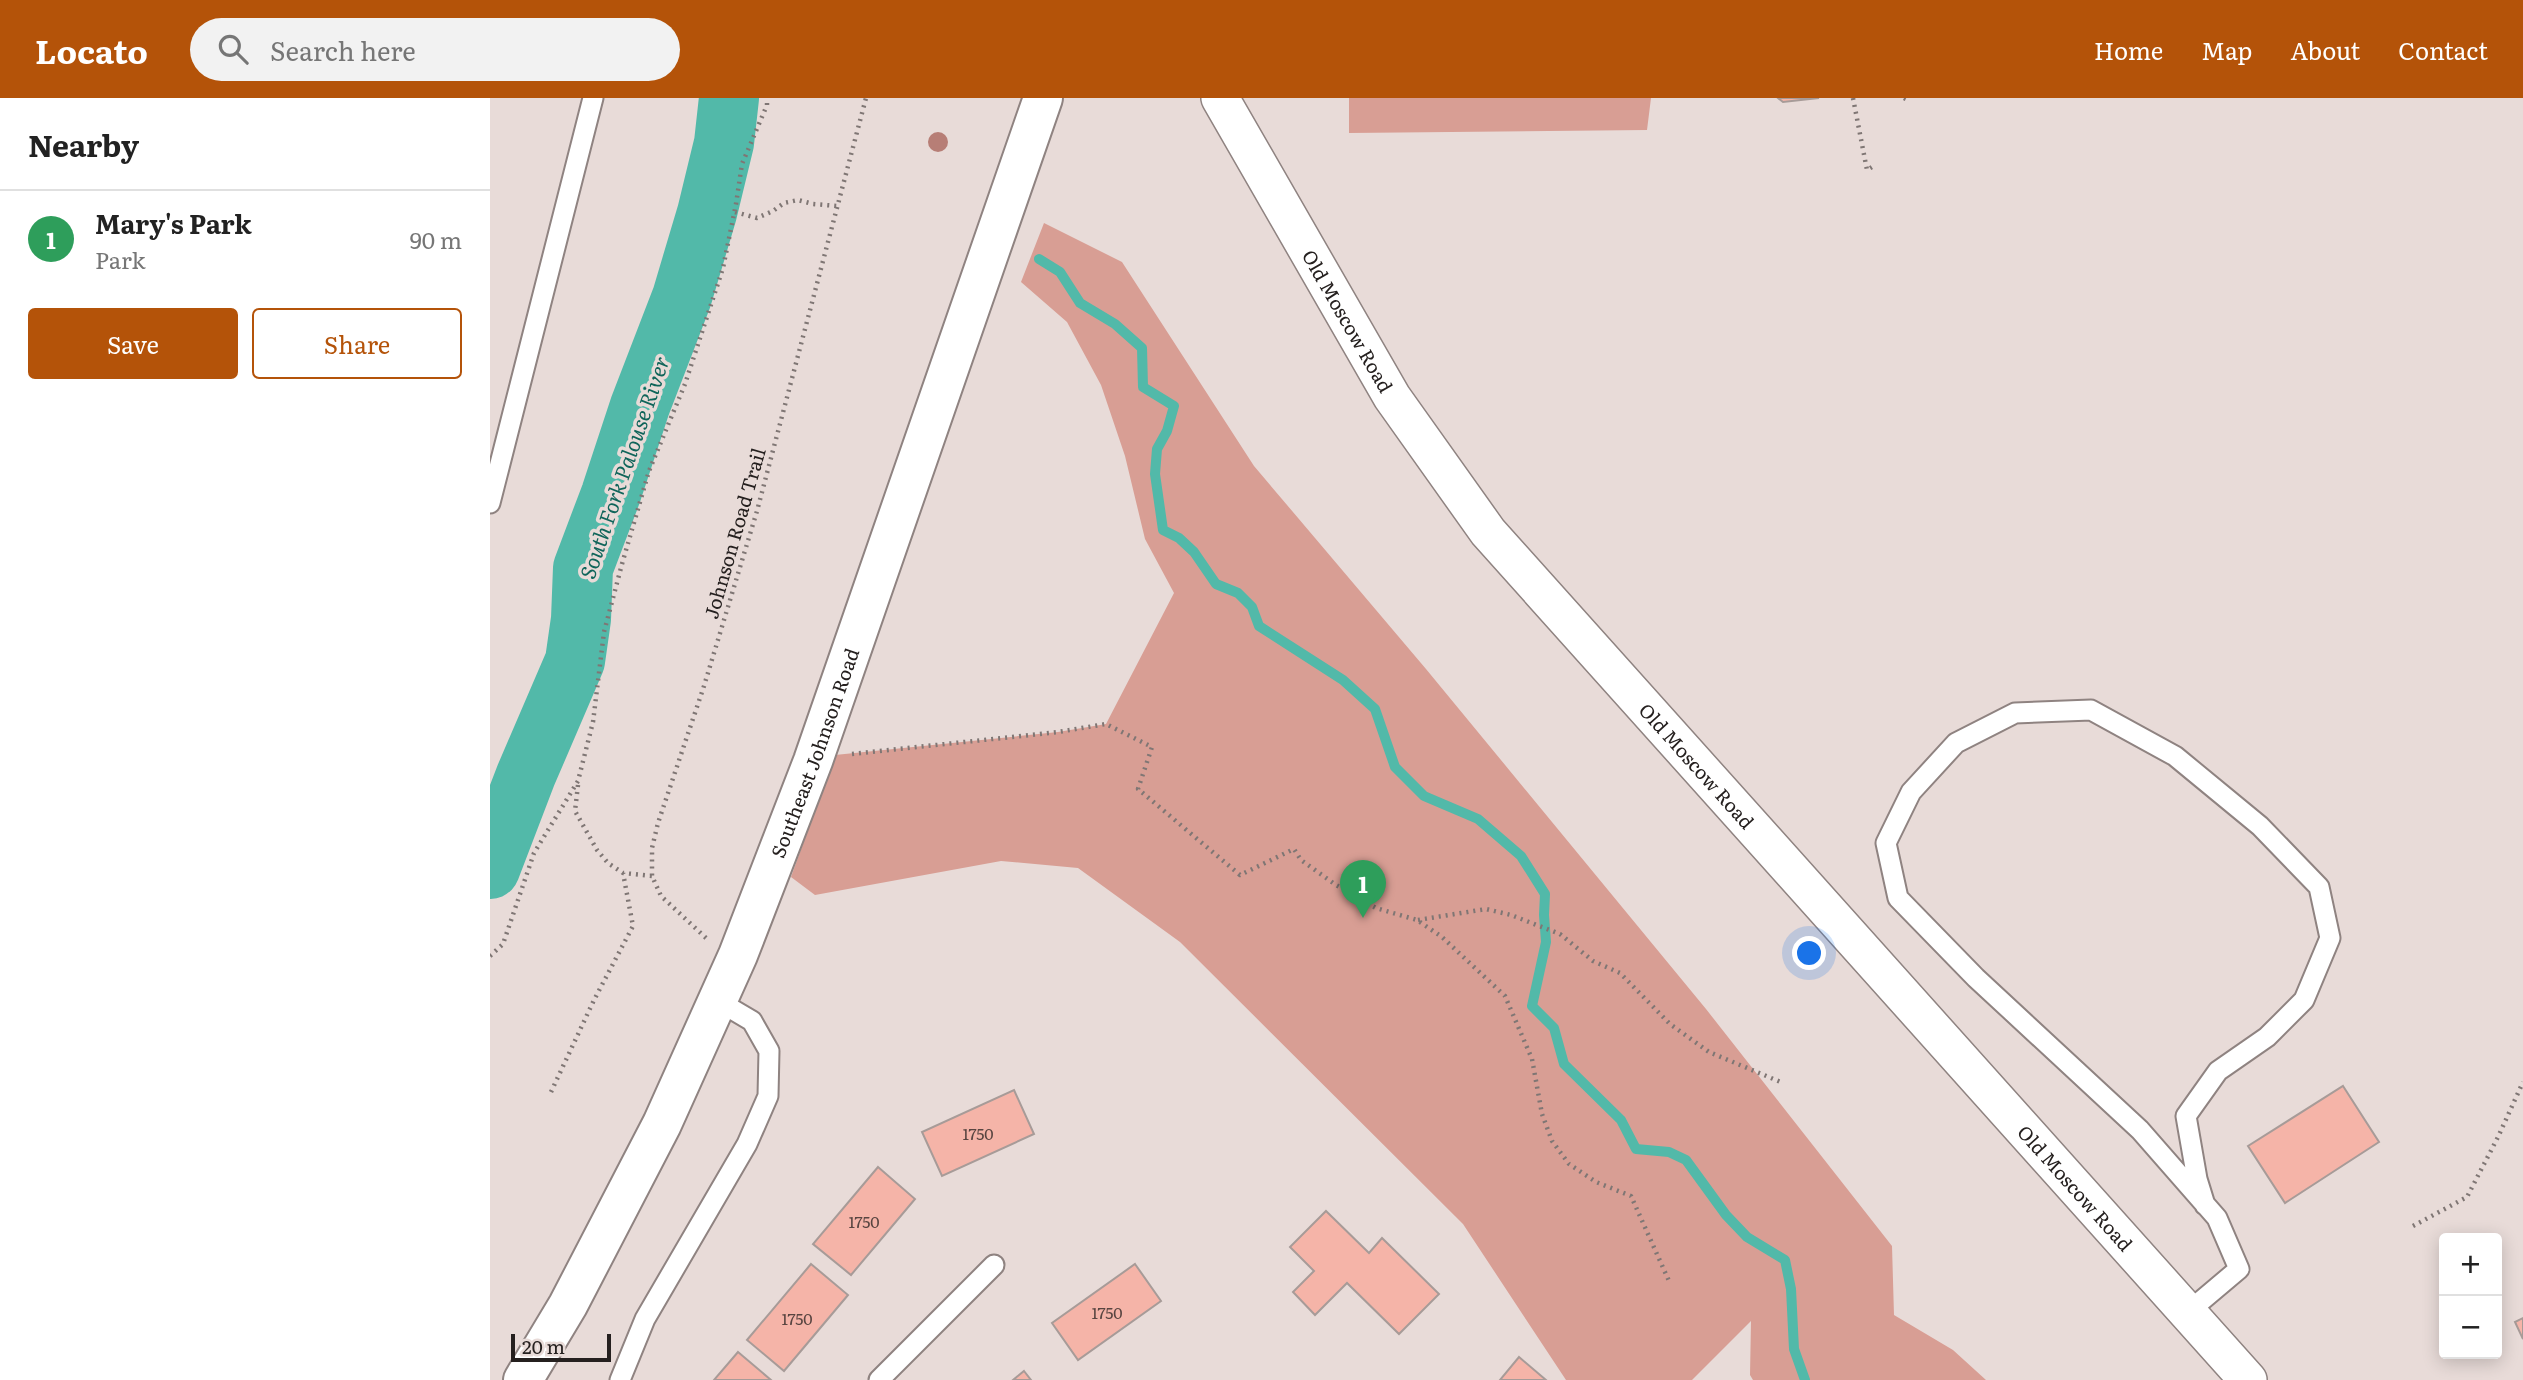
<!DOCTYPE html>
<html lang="en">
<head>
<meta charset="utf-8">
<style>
  :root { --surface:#fff; --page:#f2f2f2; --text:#222; --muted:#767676; --line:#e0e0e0; --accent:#b45309 }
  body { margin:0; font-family:Literata,serif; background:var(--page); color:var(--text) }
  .controls { position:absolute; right:21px; bottom:21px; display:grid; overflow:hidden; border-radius:7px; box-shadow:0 4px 18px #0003 }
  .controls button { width:63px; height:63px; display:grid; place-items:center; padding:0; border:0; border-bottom:2px solid var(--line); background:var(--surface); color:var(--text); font:35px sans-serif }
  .scale { position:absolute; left:21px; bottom:18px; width:100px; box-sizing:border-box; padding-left:7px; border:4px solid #25201f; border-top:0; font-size:19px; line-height:24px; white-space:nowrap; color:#25201f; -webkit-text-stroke:5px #e8dbd8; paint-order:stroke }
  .you { position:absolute; left:1320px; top:856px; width:24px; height:24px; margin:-18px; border:5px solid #fff; border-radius:50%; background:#1a73e8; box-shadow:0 0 0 10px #1a73e833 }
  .badge { display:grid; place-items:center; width:46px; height:46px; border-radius:50%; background:var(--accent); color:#fff; font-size:23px; font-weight:700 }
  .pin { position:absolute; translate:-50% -58px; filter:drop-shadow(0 2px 4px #0008) }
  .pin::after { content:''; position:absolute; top:37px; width:24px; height:21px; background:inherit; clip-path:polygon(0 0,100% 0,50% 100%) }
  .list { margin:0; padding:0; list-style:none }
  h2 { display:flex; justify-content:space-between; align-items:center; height:91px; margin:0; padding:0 28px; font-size:30px }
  h2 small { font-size:23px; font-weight:400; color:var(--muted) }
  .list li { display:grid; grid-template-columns:46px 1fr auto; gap:21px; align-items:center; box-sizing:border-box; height:98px; padding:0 28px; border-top:2px solid var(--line) }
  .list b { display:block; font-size:26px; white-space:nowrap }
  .list p { margin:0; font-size:23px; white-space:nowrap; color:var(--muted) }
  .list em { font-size:23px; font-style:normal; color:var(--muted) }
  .actions { display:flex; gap:14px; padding:21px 28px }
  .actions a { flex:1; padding:16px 0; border:2px solid var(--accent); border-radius:7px; text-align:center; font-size:24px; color:var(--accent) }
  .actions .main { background:var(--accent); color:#fff }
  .icon { flex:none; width:38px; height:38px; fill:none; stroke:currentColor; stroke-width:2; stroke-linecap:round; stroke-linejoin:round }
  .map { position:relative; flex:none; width:2033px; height:1282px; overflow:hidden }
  header { display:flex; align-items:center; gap:42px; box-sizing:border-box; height:98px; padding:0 35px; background:var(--accent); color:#fff }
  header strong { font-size:33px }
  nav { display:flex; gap:38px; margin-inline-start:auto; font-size:24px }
  .search { width:490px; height:63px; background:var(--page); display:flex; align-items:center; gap:18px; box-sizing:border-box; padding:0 24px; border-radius:38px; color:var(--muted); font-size:26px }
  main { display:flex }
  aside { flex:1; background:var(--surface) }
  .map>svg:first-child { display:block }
  .green { fill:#d89e94 }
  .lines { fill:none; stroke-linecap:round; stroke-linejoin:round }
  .stream { stroke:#52b9a9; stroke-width:10 }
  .river { stroke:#52b9a9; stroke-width:60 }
  .building { fill:#f5b4a8; stroke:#a79b98; stroke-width:2 }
  .service-casing { stroke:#8f8381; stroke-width:23 }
  .minor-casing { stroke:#8f8381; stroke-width:40 }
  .tertiary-casing { stroke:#8f8381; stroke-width:42 }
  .path { stroke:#7f7674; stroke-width:4.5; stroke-dasharray:2 5; stroke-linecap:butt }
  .service { stroke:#fff; stroke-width:19 }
  .minor { stroke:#fff; stroke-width:37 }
  .tertiary { stroke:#fff; stroke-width:38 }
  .tree { fill:#b77e76 }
  .labels { text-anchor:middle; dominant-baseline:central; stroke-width:7; stroke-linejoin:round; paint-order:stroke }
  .number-label { font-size:16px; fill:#594541 }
  .street-label { font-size:19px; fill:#25201f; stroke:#e8dbd8 }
  .water-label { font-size:21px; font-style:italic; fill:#10655a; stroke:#e8dbd8 }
</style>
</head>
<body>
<header>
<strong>Locato</strong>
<div class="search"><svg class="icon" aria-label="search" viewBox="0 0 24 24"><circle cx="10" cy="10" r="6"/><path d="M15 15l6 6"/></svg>Search here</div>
<nav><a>Home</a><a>Map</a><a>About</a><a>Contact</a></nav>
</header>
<main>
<aside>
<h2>Nearby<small></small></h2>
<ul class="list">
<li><span class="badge" style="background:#2e9e5b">1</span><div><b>Mary's Park</b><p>Park</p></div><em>90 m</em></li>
</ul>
<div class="actions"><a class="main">Save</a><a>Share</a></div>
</aside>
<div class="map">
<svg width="2033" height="1282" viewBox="0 0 2033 1282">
  <rect width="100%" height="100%" fill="#e8dbd8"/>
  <path class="green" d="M859,0H1161L1157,32L859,35Z
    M554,125L632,164L764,368L936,571L1216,911L1402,1148L1404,1217L1463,1252L1496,1282H1263L1260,1277L1261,1223L1202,1282H1076L973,1126L690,844L588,770L511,763L325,797L301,779L345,657L568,634L616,626L684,495L655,441L635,358L611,287L577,224L531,184Z"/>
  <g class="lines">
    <path class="stream" d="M549,161L570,174L590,205L625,226L652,250L653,289L684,308L677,333L667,351L665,376L673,432L689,440L704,454L726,486L748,495L762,509L769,528L853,582L885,611L905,669L934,698L988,721L1031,758L1055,796L1054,817L1056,844L1042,908L1064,930L1074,966L1131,1022L1146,1051L1179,1054L1196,1062L1236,1117L1257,1139L1295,1162L1301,1191L1304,1251L1315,1282"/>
    <path class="river" d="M0,771L36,677L85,563L91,521L93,470L121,396L150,308L192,199L217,115L234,45L239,0"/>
  </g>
  <path class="building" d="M1288,0H1329L1293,4Z
    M1853,988L1889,1044L1795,1105L1758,1048Z
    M524,992L544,1036L452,1078L432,1034Z
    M388,1069L425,1101L361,1177L323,1146Z
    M836,1113L879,1155L892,1140L949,1196L909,1236L857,1185L825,1217L803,1194L824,1173L800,1149Z
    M321,1166L358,1197L294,1273L257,1242Z
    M645,1166L671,1203L588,1262L562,1225Z
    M2033,1220V1241L2025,1224Z
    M248,1254L281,1282H224Z
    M1029,1259L1056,1282H1010Z
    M534,1273L541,1282H523Z"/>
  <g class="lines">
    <defs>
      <path id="service" d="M0,405L103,0
        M1698,1214L1749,1171L1727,1120L1650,1032L1486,880L1408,800L1396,745L1421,694L1466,645L1525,615L1601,612L1685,658L1770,728L1829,789L1840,840L1814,902L1777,939L1728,973L1696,1018L1707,1081L1715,1107
        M130,1282L155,1221L257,1046L278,998L279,953L262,923L228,903
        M389,1282L504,1167"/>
      <g id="minor">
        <path id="s1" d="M730,0L902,299L998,434L1758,1282"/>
      </g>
      <g id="tertiary">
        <path id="s2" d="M33,1282L78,1207L172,1026L248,857L323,663L553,0"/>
      </g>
    </defs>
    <use href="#service" class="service-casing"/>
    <use href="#minor" class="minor-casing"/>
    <use href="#tertiary" class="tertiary-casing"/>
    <path class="path" d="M1363,0L1377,72L1382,69
      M1414,0L1416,1
      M245,114L267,120L283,113L294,105L308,102L323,106L347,108
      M362,656L568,634L616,626L662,649L648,691L750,777L804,751L811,762L846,787L886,810L927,822L952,839L1015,898L1042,961L1052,1016L1062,1043L1079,1066L1106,1084L1141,1098L1179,1183
      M88,687L85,713L107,752L118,765L133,775L162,778
      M928,822L996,811L1021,817L1070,836L1103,863L1130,875L1180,926L1219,954L1293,985
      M216,840L171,798L162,778V750L168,725L214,588L267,413L376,0
      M0,858L13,846L44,755L88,683L103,624L114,534L132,466L159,373L195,286L233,170L246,106L252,66L277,7V0
      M61,994L104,902L143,828L133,775
      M1923,1128L1977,1099L2008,1039L2033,984"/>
    <use href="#service" class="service"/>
    <use href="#minor" class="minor"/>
    <use href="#tertiary" class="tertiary"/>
  </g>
  <circle class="tree" cx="448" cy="44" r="10"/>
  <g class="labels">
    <g class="number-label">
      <text x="488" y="1035">1750</text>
      <text x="374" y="1123">1750</text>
      <text x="617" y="1214">1750</text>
      <text x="307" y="1220">1750</text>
    </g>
    <g class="street-label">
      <text stroke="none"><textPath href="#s1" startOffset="257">Old Moscow Road</textPath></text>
      <text transform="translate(244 435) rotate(-74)">Johnson Road Trail</text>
      <text stroke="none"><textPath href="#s2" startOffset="693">Southeast Johnson Road</textPath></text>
      <text stroke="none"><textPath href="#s1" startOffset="824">Old Moscow Road</textPath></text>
      <text stroke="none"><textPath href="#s1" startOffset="1391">Old Moscow Road</textPath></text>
    </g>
    <g class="water-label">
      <text transform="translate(133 369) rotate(-71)">South Fork Palouse River</text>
    </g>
  </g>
</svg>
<div class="controls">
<button>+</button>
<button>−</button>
</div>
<div class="scale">20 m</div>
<div class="you"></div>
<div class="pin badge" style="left:873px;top:820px;background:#2e9e5b">1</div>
</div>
</main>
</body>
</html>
